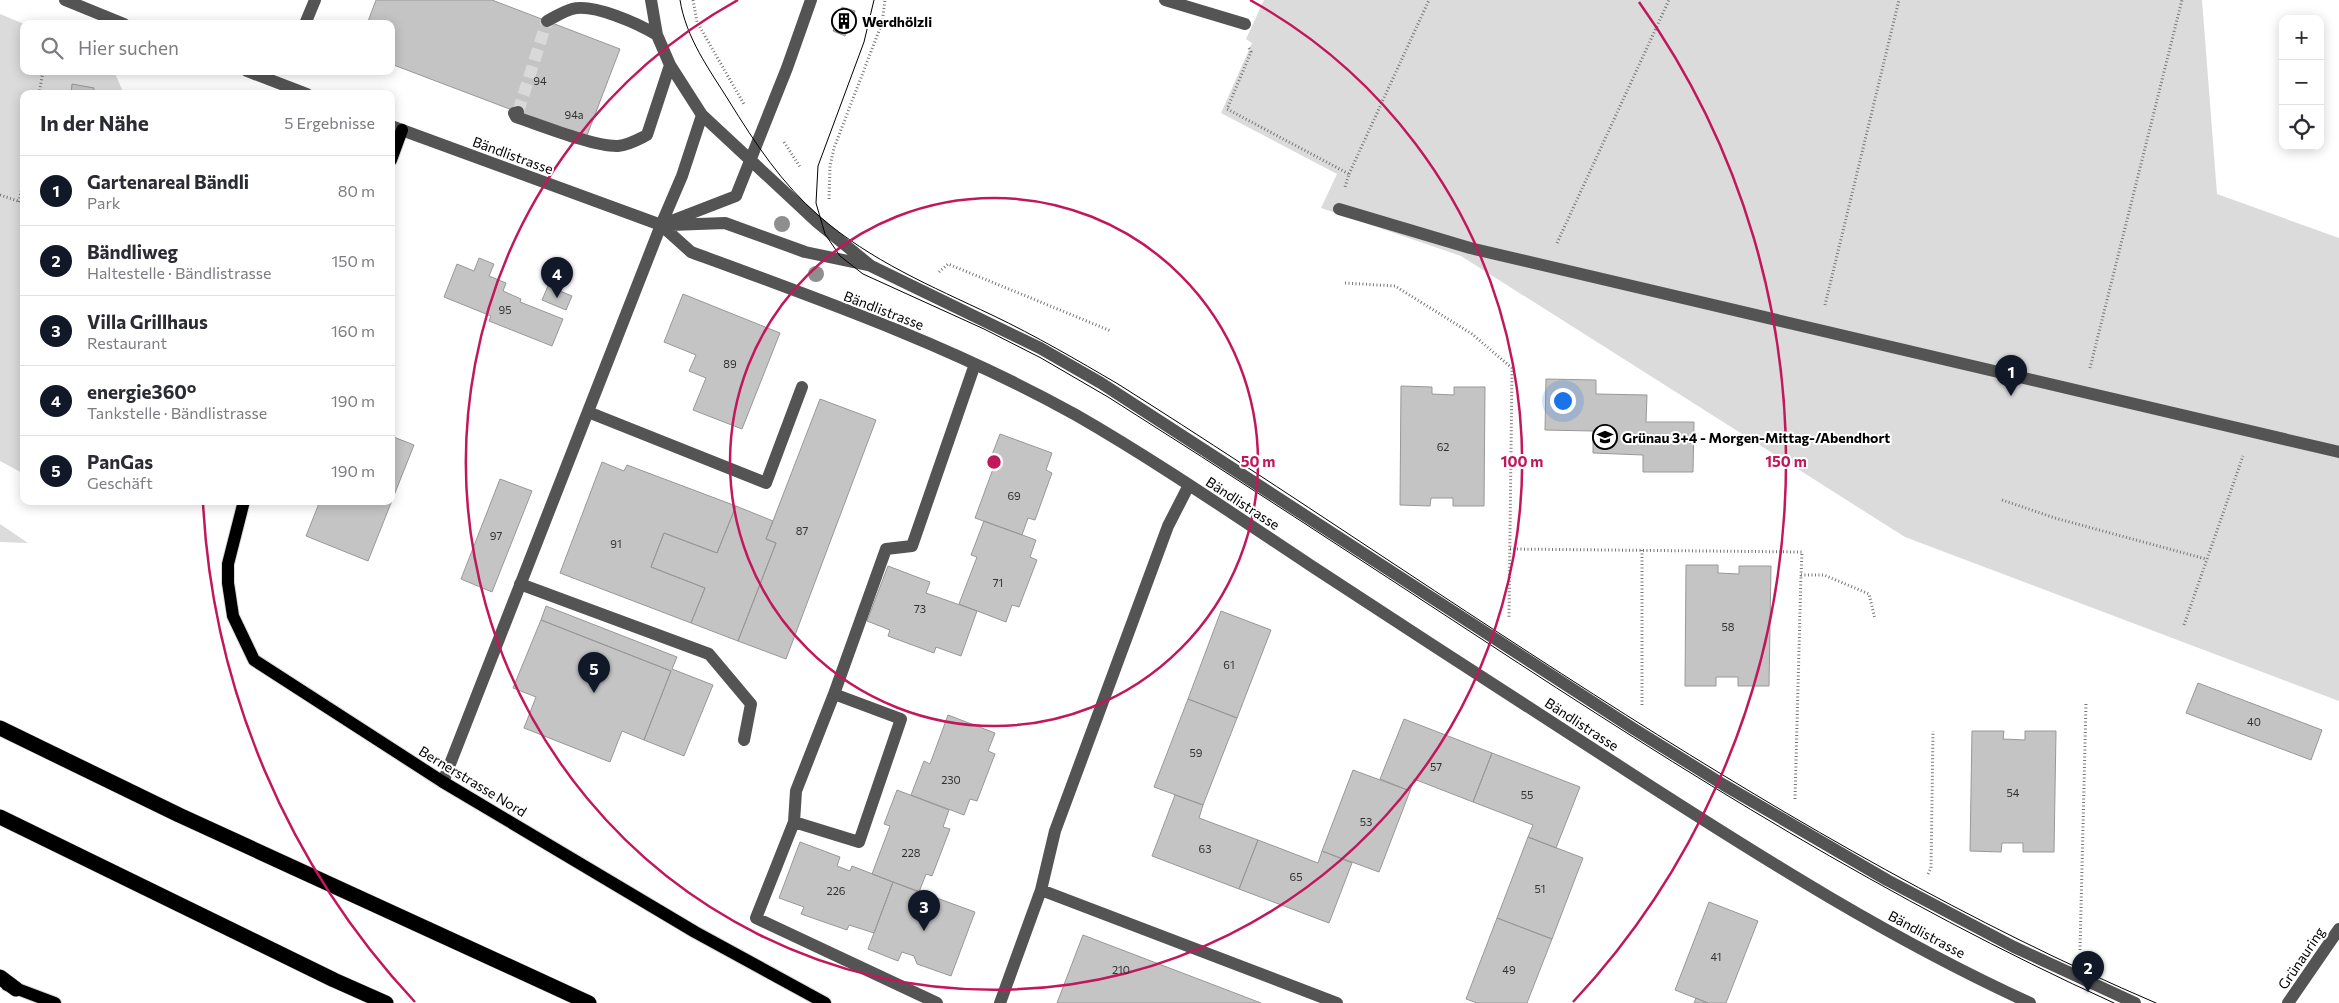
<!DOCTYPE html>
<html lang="de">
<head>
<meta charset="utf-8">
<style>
  :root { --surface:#fff; --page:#f2f2f3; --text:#2b2b33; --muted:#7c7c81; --line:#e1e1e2; --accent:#111827 }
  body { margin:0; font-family:Commissioner,sans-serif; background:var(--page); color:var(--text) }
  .controls { position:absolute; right:15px; top:15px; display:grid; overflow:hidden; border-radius:10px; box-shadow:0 2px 12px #0003 }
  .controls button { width:45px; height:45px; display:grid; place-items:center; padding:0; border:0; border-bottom:1px solid var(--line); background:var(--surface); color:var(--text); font:25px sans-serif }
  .you { position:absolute; left:1562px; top:400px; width:18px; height:18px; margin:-12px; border:4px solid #fff; border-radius:50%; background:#1a73e8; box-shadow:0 0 0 8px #1a73e833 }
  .badge { display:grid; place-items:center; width:32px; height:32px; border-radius:50%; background:var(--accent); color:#fff; font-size:16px; font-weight:700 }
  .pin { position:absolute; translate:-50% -41px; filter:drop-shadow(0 1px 2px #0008) }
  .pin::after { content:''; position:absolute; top:26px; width:18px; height:15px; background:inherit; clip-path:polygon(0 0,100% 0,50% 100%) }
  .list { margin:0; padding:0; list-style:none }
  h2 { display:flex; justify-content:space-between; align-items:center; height:65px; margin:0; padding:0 20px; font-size:21px }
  h2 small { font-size:16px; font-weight:400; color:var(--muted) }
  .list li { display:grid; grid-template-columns:32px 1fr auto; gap:15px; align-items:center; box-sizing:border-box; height:70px; padding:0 20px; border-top:1px solid var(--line) }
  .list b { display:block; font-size:19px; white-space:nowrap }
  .list p { margin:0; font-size:16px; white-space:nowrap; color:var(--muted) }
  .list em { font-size:16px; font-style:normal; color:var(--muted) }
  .icon { flex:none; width:28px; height:28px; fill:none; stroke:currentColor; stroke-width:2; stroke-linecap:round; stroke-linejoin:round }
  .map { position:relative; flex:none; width:2339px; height:1003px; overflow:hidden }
  .search { position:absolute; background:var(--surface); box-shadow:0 2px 12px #0003; left:20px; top:20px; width:375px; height:55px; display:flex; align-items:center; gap:12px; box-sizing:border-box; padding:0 18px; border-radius:10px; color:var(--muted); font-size:19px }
  .panel { position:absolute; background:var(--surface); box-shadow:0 2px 12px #0003; left:20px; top:90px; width:375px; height:415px; border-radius:10px }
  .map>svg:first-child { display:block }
  .green { fill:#dbdbdb }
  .building { fill:#c4c4c4; stroke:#989898 }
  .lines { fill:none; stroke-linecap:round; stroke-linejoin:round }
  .minor-tunnel { stroke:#d9d9d9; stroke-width:12; stroke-dasharray:12 6; stroke-linecap:butt }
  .major-casing { stroke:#dbdbdb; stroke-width:14 }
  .highway-casing { stroke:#dbdbdb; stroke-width:16 }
  .path { stroke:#767676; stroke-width:3; stroke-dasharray:1 2.5; stroke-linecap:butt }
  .minor { stroke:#545454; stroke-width:12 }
  .major { stroke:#000; stroke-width:12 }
  .highway { stroke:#000; stroke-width:15 }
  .tram { stroke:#000; stroke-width:1 }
  .tree { fill:#8e8e8e }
  .ring { fill:none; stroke:#c2185b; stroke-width:2.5 }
  .labels { text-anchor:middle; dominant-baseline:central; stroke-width:4; stroke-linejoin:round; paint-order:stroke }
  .number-label { font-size:11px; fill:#313131 }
  .poi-label { font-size:14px; font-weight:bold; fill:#000; stroke:#fff; text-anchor:start }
  .street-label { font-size:14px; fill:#000; stroke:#fff }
  .centre { fill:#c2185b; stroke:#fff; stroke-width:2.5 }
  .ring-label { font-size:15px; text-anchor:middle; font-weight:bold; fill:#c2185b; stroke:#fff; stroke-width:4; stroke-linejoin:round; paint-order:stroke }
</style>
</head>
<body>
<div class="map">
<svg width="2339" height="1003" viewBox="0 0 2339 1003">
  <rect width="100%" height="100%" fill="#fff"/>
  <path class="green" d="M1264,0H2202L2217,194L2339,238V701L1905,537L1461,256L1321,208L1337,174L1221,113L1252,43L1246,39Z
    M0,14L24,24V71H114L124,94H24V474L0,461Z
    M0,524L28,543L0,542Z"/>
  <path class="building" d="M376,0H492L620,49L586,138L391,64V24H367Z
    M842,7L855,11L845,36L833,31Z
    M72,84L94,88L93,94H71Z
    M479,258L494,264L489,276L506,283L503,291L521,299L520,302L563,319L552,346L489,321L491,316L444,297L457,264L474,271Z
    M548,286L572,296L566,310L542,300Z
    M683,294L780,333L742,429L693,410L706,378L689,371L696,355L664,342Z
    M1546,379L1596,380V394L1647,395L1646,422H1694L1693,472H1643V455L1593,453V431L1545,430Z
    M1401,386L1432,387V394L1454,395V387H1485L1484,506H1453V498H1431L1430,506L1400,505Z
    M820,399L876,420L786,659L738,641L776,543L766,539Z
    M1000,434L1052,453L1046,470L1052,473L1035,520L1028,518L1022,535L975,518L993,469L987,468Z
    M391,436L414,445L368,561L306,536L320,501H391Z
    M602,462L624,471L627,465L736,506L717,553L664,533L651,567L705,588L691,623L560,573Z
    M500,479L532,491L492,592L461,579Z
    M736,506L773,521L766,539L776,543L738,641L691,623L705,588L651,567L664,533L717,553Z
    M984,521L1036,540L1030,557L1037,560L1019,607L1012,605L1006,622L959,604L977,557L971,555Z
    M1686,565H1718V573L1739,574V566H1771L1769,686H1738V677H1716V686H1685Z
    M888,566L930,582L926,593L977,611L961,656L936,647L934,653L888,636L890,630L867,621Z
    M546,606L677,657L672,669L713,685L684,756L644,740L671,671L541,620Z
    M1221,611L1271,630L1237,718L1188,699Z
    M541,620L671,671L644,740L622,731L610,762L524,728L536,697L513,688Z
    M2198,683L2322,730L2311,760L2186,713Z
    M1188,699L1237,718L1203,805L1154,787Z
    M948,715L995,733L988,751L995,754L977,801L970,799L964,815L911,795L924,761L930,764Z
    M1404,719L1492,753L1473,802L1414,779L1410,791L1380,779Z
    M1972,731H2004L2003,739L2025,740V731H2056L2054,852H2023V843H2002L2001,852L1970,851Z
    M1492,753L1580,787L1556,848L1528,837L1533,825L1473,802Z
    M1353,770L1410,791L1379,872L1322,851Z
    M897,790L949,810L943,827L950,829L932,876L926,874L919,892L872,874L890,826L884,824Z
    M1175,795L1203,805L1199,818L1258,840L1239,889L1152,856Z
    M1528,837L1583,858L1552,939L1497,918Z
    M1258,840L1318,863L1322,851L1352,863L1329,923L1239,889Z
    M800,842L840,857L837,866L850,871L852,866L893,882L874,933L849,925L847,930L801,914L804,907L779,898Z
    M893,882L975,912L951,976L917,964L914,956L902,952L898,961L868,949Z
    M1709,902L1758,921L1726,1003H1708L1675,990Z
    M1497,918L1552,939L1527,1003H1477L1466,999Z
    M1083,935L1261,1003H1057Z
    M1696,998L1708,1003H1694Z"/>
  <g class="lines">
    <path class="minor-tunnel" d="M518,112L547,21"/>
    <defs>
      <path id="major" d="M391,160L402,130
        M244,501L228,564V583L233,616L254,660L443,782L695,932L825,1003
        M7,985L55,1003"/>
      <path id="highway" d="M0,728L179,815L589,1003
        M0,817L334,980L386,1003
        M0,977L16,989"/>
    </defs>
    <use href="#major" class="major-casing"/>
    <use href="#highway" class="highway-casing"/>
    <path class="path" d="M693,0L697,22L745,106
      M1249,48L1251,52L1227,109L1349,174L1345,187
      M39,94L43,71
      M784,142L800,167
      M1349,174L1429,0
      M0,195L24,203
      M829,199L830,166L834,148L882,23L885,0
      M19,202L24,176
      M1557,243L1669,0
      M939,272L948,264L1111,331
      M1345,283L1395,286L1472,334L1512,368L1509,617
      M1825,305L1899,0
      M2090,368L2182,0
      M2002,500L2055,518L2206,559
      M1510,549L1802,552L1801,575H1824L1869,594L1875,619
      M2184,625L2243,456
      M1642,705V550
      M1795,799L1801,575
      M1928,874L1931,868L1933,731
      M2080,950L2086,703"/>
    <path class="minor" d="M65,0L124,24
      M651,0L657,35L670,65L702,115L817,222L871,266L1040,348L1101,383L1634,729L1724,785L1887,880L2014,947L2135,1003
      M1165,0L1245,24
      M547,21C555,17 564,11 572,9C593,3 639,24 657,35
      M305,24L315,0
      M247,71L307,94
      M518,112L514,113L516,117C540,125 595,147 618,146C629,145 637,140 647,135L670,65
      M391,126L661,225L691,252C822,300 954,347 1076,415C1156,461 1233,514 1310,565C1420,637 1531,709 1641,780C1767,861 1894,941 2030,1003
      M1339,209L1470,248L2339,452
      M661,225L736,196L787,68L811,0
      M671,225L725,223L805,252L867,265
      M588,412L766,483L802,387
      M520,584L709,654L751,704L744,740
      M834,694L886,549L912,546L975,364
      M443,782L661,225L682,176L702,115
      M794,822L859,842L901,719L834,694L796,791L794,822L756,918L937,1003
      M1041,890L1337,1003
      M1000,1003L1041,890L1055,831L1168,526L1189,485
      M2288,1003L2339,929"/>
    <use href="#major" class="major"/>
    <use href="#highway" class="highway"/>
    <path class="tram" d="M680,0C686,38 709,69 729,101C755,143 782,184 819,216C871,261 931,286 992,315C1036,336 1077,360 1118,384C1458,599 1785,844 2156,1003
      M874,0L864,42L818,166L816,203L825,234L840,256L863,274L984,329L1041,358L1108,397C1233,476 1356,557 1480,638C1684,772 1891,902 2114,1003"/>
  </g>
  <g class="tree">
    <circle cx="782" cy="224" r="8"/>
    <circle cx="816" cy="274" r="8"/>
  </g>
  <g class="ring">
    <circle cx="994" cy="462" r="264"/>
    <path d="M1250 0A528 528 0 1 1 738 0"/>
    <path d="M415 1002A792 792 0 0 1 203 503M1639 2A792 792 0 0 1 1573 1002"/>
  </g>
  <defs>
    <symbol id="building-ring" viewBox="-11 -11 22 22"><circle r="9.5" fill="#fff" stroke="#000" stroke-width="1.5"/><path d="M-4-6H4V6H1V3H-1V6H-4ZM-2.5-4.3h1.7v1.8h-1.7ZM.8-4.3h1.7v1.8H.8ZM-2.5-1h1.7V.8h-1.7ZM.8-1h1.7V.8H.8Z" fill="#000"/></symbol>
    <symbol id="school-ring" viewBox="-11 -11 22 22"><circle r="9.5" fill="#fff" stroke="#000" stroke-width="1.5"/><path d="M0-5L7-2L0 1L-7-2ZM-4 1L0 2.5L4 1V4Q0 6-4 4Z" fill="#000"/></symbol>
  </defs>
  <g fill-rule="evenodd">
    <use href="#building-ring" x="830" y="7" width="28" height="28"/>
    <use href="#school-ring" x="1591" y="423" width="28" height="28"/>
  </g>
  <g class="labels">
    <g class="number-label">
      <text x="540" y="80">94</text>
      <text x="574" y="114">94a</text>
      <text x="505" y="309">95</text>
      <text x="730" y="363">89</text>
      <text x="1443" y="446">62</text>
      <text x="1014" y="495">69</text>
      <text x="802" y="530">87</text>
      <text x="496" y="535">97</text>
      <text x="616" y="543">91</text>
      <text x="998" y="582">71</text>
      <text x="920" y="608">73</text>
      <text x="1728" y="626">58</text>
      <text x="1229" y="664">61</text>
      <text x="2254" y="721">40</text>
      <text x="1196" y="752">59</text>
      <text x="1436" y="766">57</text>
      <text x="951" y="779">230</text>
      <text x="2013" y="792">54</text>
      <text x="1527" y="794">55</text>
      <text x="1366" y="821">53</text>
      <text x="1205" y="848">63</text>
      <text x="911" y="852">228</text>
      <text x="1296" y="876">65</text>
      <text x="1540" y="888">51</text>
      <text x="836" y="890">226</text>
      <text x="1716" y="956">41</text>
      <text x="1121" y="969">210</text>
      <text x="1509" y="969">49</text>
    </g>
    <g class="poi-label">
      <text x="862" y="21">Werdhölzli</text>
      <text x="1622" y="437">Grünau 3+4 - Morgen-Mittag-/Abendhort</text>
    </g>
    <g class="street-label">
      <text transform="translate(513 155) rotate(20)">Bändlistrasse</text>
      <text transform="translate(884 310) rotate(21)">Bändlistrasse</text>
      <text transform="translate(1243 503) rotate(33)">Bändlistrasse</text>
      <text transform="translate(1582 724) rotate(33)">Bändlistrasse</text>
      <text transform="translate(473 781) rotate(31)">Bernerstrasse Nord</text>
      <text transform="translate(1927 934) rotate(28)">Bändlistrasse</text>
      <text transform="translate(2301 958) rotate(-56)">Grünauring</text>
    </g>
  </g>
  <circle cx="994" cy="462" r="8" class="centre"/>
  <g class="ring-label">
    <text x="1258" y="467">50 m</text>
    <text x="1522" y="467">100 m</text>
    <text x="1786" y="467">150 m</text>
  </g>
</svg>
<div class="controls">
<button>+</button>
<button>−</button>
<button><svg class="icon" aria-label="locate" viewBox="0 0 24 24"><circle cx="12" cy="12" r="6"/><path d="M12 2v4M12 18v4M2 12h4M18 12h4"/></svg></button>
</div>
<div class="you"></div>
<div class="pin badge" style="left:2011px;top:396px">1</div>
<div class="pin badge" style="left:2088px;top:992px">2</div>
<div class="pin badge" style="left:924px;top:931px">3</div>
<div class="pin badge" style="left:557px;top:298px">4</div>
<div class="pin badge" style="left:594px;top:693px">5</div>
<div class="search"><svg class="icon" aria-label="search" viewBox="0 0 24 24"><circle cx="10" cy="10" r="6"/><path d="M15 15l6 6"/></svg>Hier suchen</div>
<section class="panel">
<h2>In der Nähe<small>5 Ergebnisse</small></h2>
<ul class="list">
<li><span class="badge">1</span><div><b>Gartenareal Bändli</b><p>Park</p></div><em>80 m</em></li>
<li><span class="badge">2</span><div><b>Bändliweg</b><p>Haltestelle · Bändlistrasse</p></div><em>150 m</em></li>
<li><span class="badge">3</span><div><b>Villa Grillhaus</b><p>Restaurant</p></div><em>160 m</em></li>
<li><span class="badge">4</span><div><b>energie360°</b><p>Tankstelle · Bändlistrasse</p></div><em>190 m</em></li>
<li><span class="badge">5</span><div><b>PanGas</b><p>Geschäft</p></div><em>190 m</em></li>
</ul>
</section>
</div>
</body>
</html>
